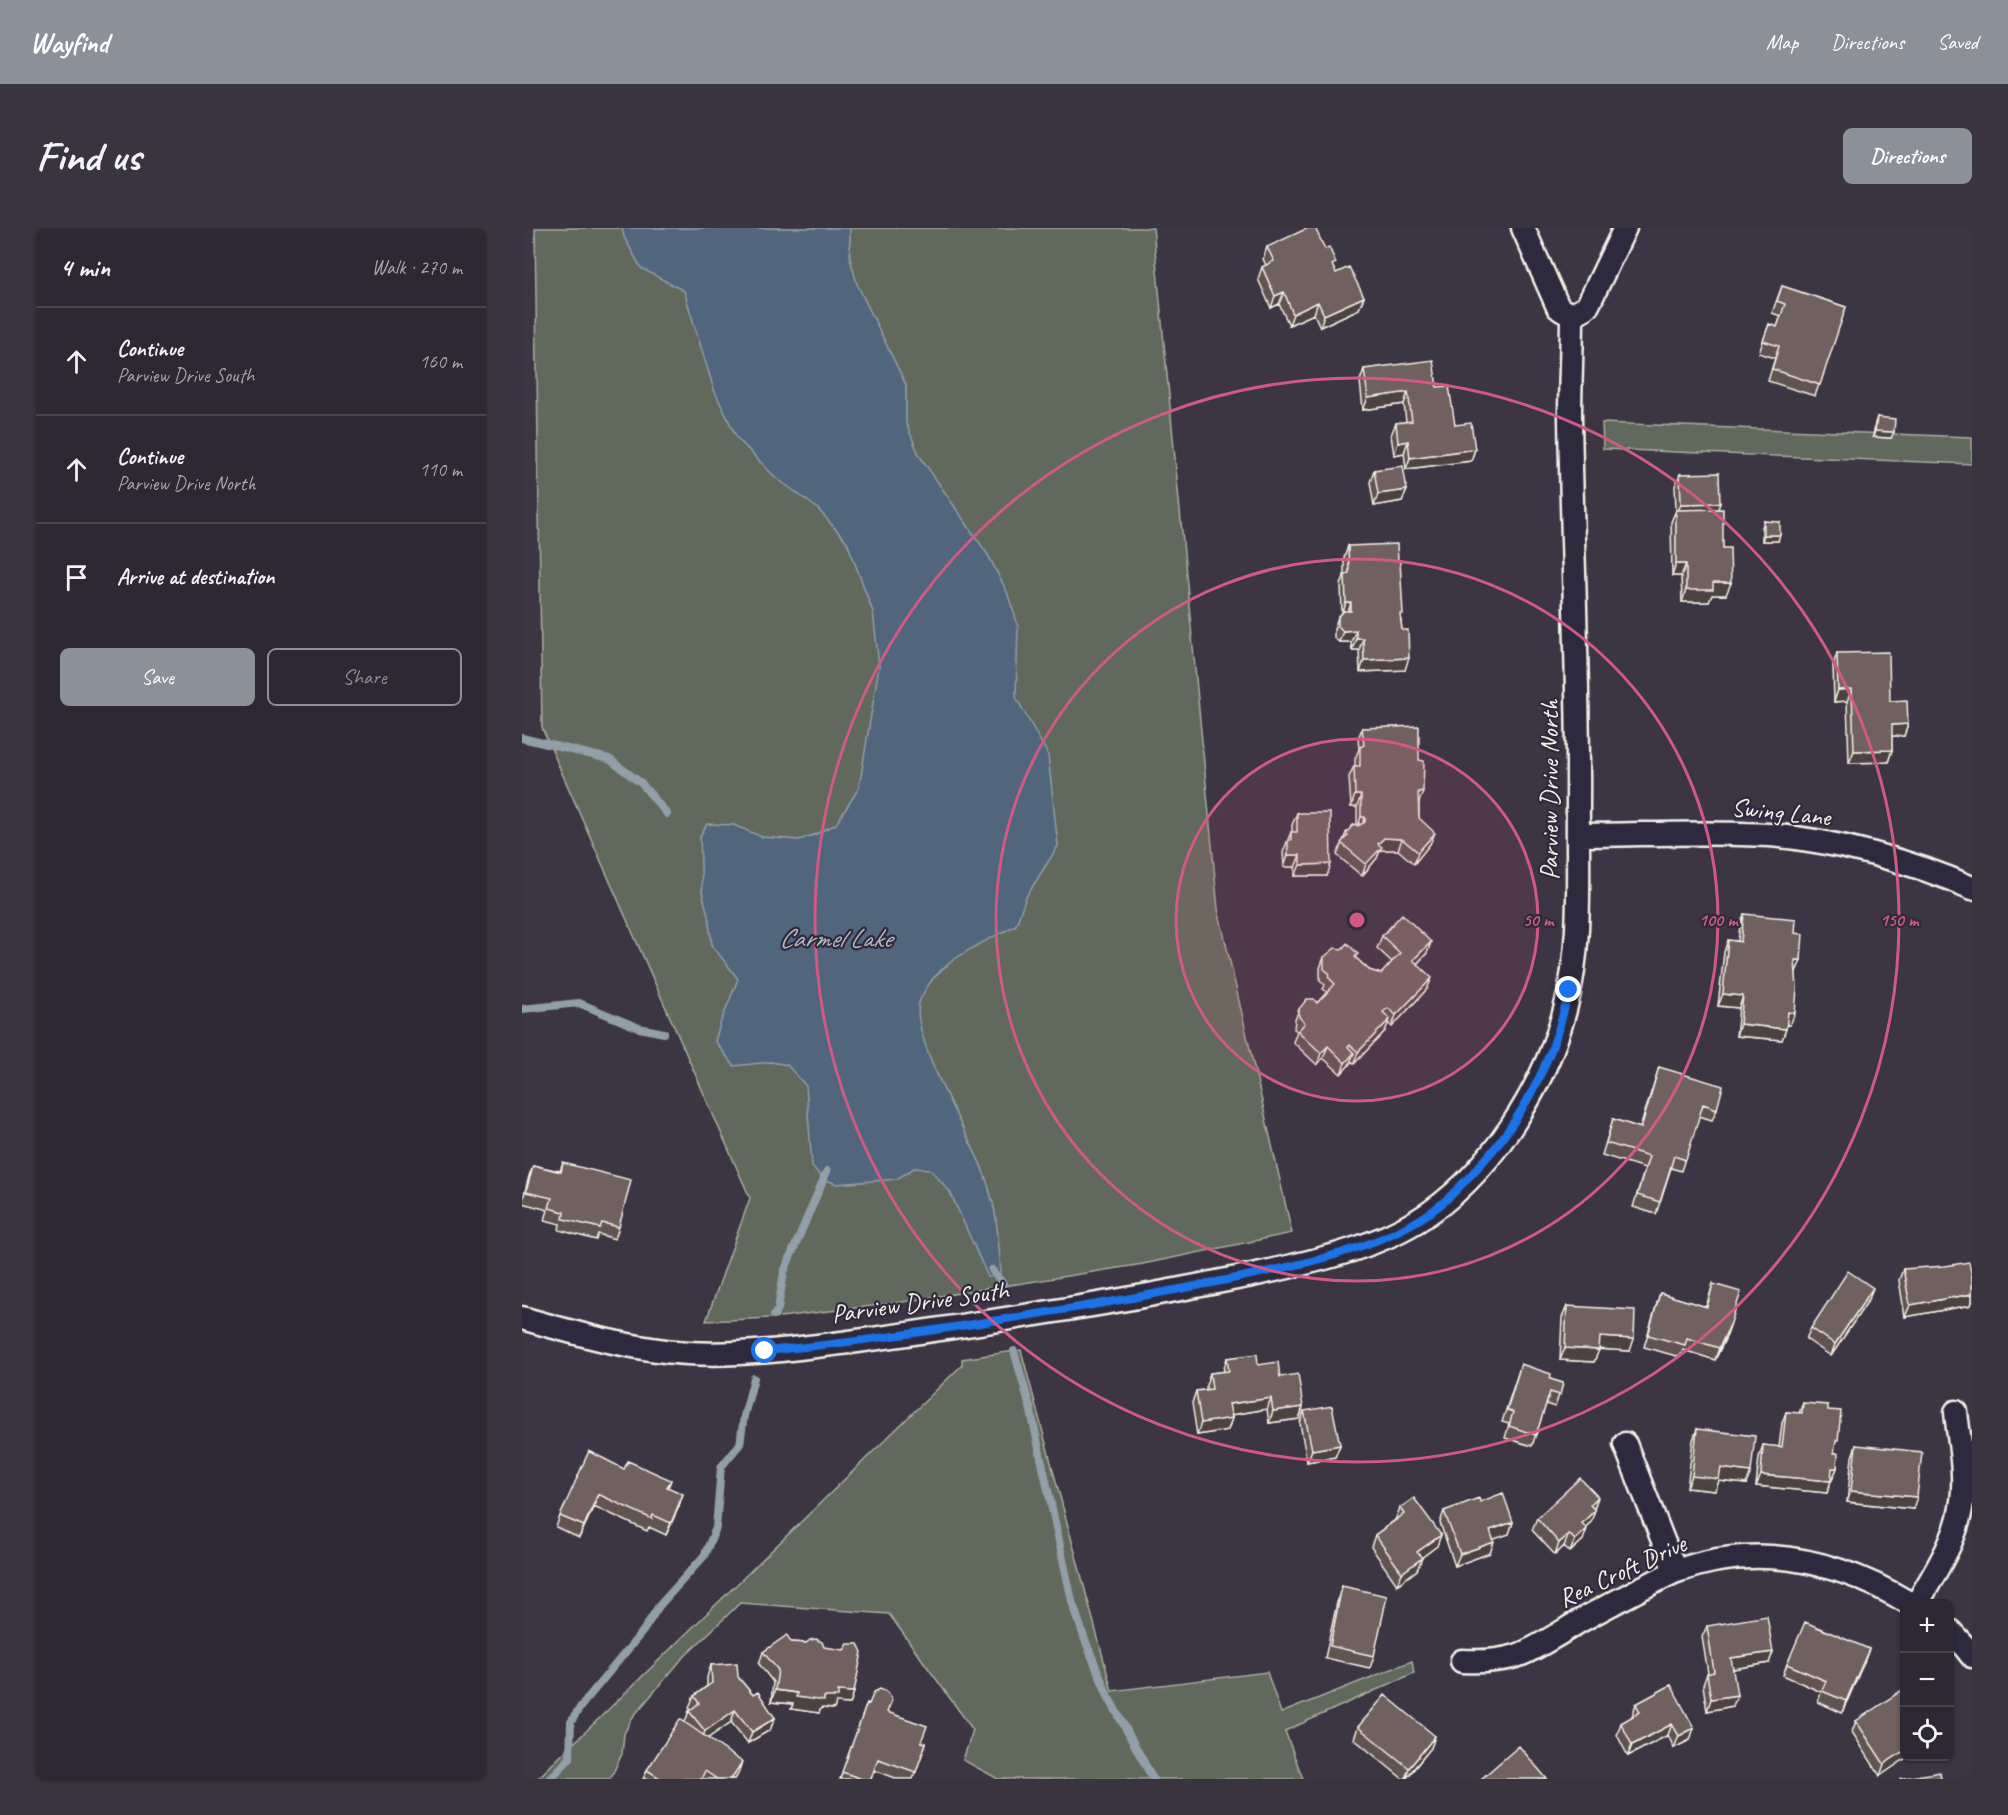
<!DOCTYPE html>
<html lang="en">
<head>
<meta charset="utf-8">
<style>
  :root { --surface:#2d2833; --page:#39343f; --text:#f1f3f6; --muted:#a7a6ac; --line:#48444e; --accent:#8c9099 }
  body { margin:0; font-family:Caveat,sans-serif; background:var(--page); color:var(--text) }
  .controls { position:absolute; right:18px; bottom:18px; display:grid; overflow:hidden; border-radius:9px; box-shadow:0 2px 4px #0004 }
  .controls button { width:54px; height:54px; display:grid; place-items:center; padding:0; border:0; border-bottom:2px solid var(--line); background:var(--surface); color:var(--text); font:30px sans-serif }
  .stop { position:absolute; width:18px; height:18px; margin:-14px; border:4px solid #1a73e8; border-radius:50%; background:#fff }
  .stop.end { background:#1a73e8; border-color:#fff; box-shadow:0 2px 6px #0008 }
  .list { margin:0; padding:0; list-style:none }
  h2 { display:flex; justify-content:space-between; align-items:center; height:78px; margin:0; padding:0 24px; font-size:26px }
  h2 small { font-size:20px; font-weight:400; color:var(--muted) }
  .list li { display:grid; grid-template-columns:39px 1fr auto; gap:18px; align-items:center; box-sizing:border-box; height:108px; padding:0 24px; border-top:2px solid var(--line) }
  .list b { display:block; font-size:22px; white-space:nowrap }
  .list p { margin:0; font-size:20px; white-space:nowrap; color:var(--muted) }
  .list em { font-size:20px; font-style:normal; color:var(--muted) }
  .actions { display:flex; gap:12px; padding:18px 24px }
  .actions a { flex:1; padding:14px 0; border:2px solid var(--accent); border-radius:9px; text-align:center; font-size:21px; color:var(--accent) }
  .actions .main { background:var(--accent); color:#fff }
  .icon { flex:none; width:33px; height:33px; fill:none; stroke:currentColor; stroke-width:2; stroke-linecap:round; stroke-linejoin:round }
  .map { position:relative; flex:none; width:1450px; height:1551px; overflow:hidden; border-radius:9px }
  header { display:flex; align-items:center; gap:36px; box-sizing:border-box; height:84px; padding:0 30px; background:var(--accent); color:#fff }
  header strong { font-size:28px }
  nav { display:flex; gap:33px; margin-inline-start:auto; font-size:21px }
  .intro { display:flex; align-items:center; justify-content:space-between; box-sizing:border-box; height:144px; padding:0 36px }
  h1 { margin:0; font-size:42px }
  .button { padding:15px 27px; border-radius:9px; background:var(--accent); color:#fff; font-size:21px; font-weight:700 }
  main { display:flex; gap:36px; padding:0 36px }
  aside { flex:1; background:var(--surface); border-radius:9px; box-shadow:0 2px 4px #0004 }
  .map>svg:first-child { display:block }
  .green { fill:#60695c; stroke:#aaada2; stroke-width:1.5 }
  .water { fill:#51667d; stroke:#929ea8; stroke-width:1.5 }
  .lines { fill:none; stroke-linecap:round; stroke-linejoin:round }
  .stream { stroke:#929ea8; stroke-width:8 }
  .minor-casing { stroke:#f4f1e8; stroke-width:27 }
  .minor { stroke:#2f2a3d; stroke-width:22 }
  .wall { fill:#605351; stroke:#f4f1e8; stroke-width:1.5 }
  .shaded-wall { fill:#4e4342; stroke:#f4f1e8; stroke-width:1.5 }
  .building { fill:#70605e; stroke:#f4f1e8; stroke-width:1.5 }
  .route { stroke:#1a73e8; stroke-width:8 }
  .ring { fill:none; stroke:#d15985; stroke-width:3 }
  .labels { text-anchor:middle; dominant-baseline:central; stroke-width:4.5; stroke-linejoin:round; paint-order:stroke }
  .street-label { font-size:26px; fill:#f4f1e8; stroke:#2f2a3d }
  .water-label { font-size:27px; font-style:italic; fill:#b3b9bd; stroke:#2f2a3d }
  .centre { fill:#d15985; stroke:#2f2a3d; stroke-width:3 }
  .ring-label { font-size:18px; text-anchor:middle; font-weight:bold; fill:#d15985; stroke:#2f2a3d; stroke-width:4.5; stroke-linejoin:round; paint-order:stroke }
</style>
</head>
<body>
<header>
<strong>Wayfind</strong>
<nav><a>Map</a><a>Directions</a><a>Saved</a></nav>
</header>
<div class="intro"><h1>Find us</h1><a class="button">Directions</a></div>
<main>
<aside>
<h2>4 min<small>Walk · 270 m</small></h2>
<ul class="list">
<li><svg class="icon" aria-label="ahead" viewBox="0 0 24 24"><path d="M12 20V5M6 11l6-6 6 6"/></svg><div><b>Continue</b><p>Parview Drive South</p></div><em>160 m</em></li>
<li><svg class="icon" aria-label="ahead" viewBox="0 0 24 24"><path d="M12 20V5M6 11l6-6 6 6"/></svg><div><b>Continue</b><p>Parview Drive North</p></div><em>110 m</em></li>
<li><svg class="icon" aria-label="arrive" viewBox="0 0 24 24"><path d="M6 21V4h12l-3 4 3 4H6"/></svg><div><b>Arrive at destination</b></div></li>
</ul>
<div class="actions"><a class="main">Save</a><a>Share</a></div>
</aside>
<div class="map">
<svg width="1450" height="1551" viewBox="0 0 1450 1551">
  <rect width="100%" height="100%" fill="#3c3544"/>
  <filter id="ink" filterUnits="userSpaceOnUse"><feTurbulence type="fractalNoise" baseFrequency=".0167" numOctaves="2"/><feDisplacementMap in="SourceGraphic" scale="12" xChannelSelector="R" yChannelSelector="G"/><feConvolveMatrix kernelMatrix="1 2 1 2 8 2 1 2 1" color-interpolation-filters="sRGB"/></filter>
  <g filter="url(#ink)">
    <path class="green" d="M13,0H631L696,681L770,1005L621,1036L374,1075L250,1090L184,1093L228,970L20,500Z
      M1080,195L1450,209V236L1081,221Z
      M499,1122L590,1463L745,1444L759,1485L890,1433L892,1445L763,1503L781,1551H476L441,1532L451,1502L367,1386L218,1375L159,1432L110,1490L102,1506L100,1526L88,1551H15L440,1137V1131Z"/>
    <path class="water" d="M100,0H328V30L335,56L384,157V195L397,227L466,327L485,364L496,397L494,469L526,527L536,618L504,669L494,697C458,717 415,732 398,772C385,801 443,902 457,933C462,944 466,956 469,968C476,988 477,1023 479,1045L474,1048L466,1049L428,964L408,941L392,940L375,951L315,956L301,951L290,938L284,858L265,837L249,834L212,838L193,813L198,796L216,751L190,717L186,687L180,664L178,608L185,596L212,597L240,609L277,612L294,606L314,596L337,560L357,438L351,384L325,314L295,280L253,249L215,210L192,162L162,63L119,40L102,9Z"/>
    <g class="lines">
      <path class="stream" d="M0,510L87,531L119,555L145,586
        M0,781L57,775L117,800L142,805
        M470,1042L481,1056
        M252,1087L256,1081L262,1044L305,943
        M492,1123L508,1179L550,1373L563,1412L586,1468L631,1551
        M28,1551L48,1530L49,1494L59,1478L121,1403L137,1378L182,1328L194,1300L199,1239L218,1216L222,1188L232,1150"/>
      <defs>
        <path id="minor" d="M1001,0L1036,79C1047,89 1056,86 1066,77L1103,0
          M1056,607C1119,607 1184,603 1247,607C1311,612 1392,634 1450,660
          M0,1090C52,1105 112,1122 166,1125C222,1128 279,1120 335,1113C410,1103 484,1091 558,1079C614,1070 670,1059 725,1048C781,1036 846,1023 895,993C966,950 1022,861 1043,782C1061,715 1055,644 1056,576C1057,447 1050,318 1048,189C1048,155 1050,120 1050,86
          M1103,1216L1153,1343
          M1395,1376C1413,1343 1436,1311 1440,1273C1444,1244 1437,1213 1434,1184
          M1428,1403L1442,1418L1450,1428
          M940,1433C958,1434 976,1433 994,1428C1011,1423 1041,1403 1058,1393C1079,1381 1101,1370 1122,1359C1133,1354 1144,1347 1155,1343C1237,1313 1317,1333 1389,1376"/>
      </defs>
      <use href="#minor" class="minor-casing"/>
      <use href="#minor" class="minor"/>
    </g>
    <path class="wall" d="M745,19L812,41L814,45L842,69L837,81L798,99L792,86L767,97L757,76L749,80L736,51L740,39L744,37L741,31Z
      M1260,58L1324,79L1293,168L1246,153L1253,130L1237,125L1247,96L1255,99L1259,88L1250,85Z
      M842,141L915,159L933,197L953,221L949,233L884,241L882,225L872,227L869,207L874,195L884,194L882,176L841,182L838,153Z
      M1355,189L1369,210L1351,209L1353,195Z
      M852,242L885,262L880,273L852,278L848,254Z
      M1158,246L1196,281L1201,320L1204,367H1190L1187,374H1160L1159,348H1150L1149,294L1154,282L1153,258Z
      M1242,293L1256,313H1240V299Z
      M826,318L879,392L883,442L838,444L837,422H830L829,414H817L812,410V401L816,389L820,385L819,357L822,348V330Z
      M1315,425L1368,473L1386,496L1382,508H1370V522L1366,534L1327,535L1325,473L1312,474L1311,437Z
      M840,500L897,575V590L908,616L892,636L876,622H858L855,630L840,648L815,627L824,605L835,598V579H829L827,549L832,538H833V531L837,521L836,511Z
      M775,585L805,648H773V639H762L761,624L769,604H770V597Z
      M1222,686L1273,705L1274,744L1268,797H1265L1260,812L1214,808L1217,780L1196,778L1202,724L1206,712L1216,713L1218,698Z
      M860,708L909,714L905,725L895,736L905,761L870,799L866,795L863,803L832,836L829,833L827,837L819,846L801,830L795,837L771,814L775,803L772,801L773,792L777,781L795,775L805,764L801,761L803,757L798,752V740L802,729L835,731L847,742L859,746L870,734L855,720Z
      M1137,839L1195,881L1190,892L1177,888L1159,943L1149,940L1134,986L1111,979L1123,940L1080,927L1091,891L1118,900Z
      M41,935L97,999L93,1011L76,1006L74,1012L37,1002L38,996L23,992L26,982L0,975L7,948L11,937L38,943Z
      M1381,1041L1450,1049V1074L1449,1077L1383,1089L1377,1052Z
      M1191,1056L1205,1107L1193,1132L1161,1122L1158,1129L1122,1119L1138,1065L1184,1079Z
      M1347,1071L1309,1128L1284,1111L1289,1100Z
      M1045,1078L1108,1123L1077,1121L1072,1134L1038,1132L1040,1090Z
      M705,1130L736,1137L758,1149L781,1179L777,1191L747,1195L745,1181L709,1187L710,1190L706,1202L675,1207L670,1175L674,1163L684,1162V1157L688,1145L701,1144Z
      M999,1136L1028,1151L1041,1155L1033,1179L1024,1176L1010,1218L983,1210L987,1196L980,1194Z
      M1281,1175L1306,1182L1315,1240L1310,1252H1309L1305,1265L1234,1258L1237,1229L1241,1217L1257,1219L1260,1195L1264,1184L1277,1185Z
      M782,1183L818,1217L813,1229L785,1234L778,1195Z
      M1175,1201L1224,1256L1197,1253L1193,1263L1165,1260L1171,1212Z
      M1334,1217L1391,1281L1325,1274L1330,1229Z
      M102,1241L149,1252L146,1260L157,1278L144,1307L127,1299L125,1303L72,1278L57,1310L34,1299L38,1288Z
      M958,1274L991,1294L987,1306L971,1311L968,1325L933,1338L918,1295L922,1283Z
      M878,1280L915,1318L899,1330L895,1342L875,1357L849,1319L853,1307L873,1292Z
      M1072,1281L1069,1294L1063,1299L1061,1312L1048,1324L1042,1318L1033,1327L1010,1302L1015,1290Z
      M820,1358L852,1428L848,1440L803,1430L816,1370Z
      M1185,1398L1247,1435L1211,1441V1478L1185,1483L1181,1457L1185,1446L1186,1445L1180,1409Z
      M269,1414L284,1415L332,1464L328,1476L314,1475L312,1481L299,1480L297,1485L269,1481L271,1476L249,1474L251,1454L237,1436L241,1424Z
      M1347,1421L1320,1485L1296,1474L1299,1464L1261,1447L1265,1436Z
      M189,1437L216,1449L231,1467L253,1490L248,1502L226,1515L209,1494L186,1510L216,1546L213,1551H121L125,1542L163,1494L167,1483L169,1481L167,1479L172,1468L185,1458V1449Z
      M1149,1457L1168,1512L1152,1520L1146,1507L1106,1528L1095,1507L1099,1495L1110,1489V1488L1114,1476Z
      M345,1475L365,1484L399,1514L404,1515L391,1551H376L352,1542L349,1551H318Z
      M1334,1493L1383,1528L1358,1548L1330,1504Z
      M836,1499L913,1508L909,1520L884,1551H881L832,1511Z"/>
    <path class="shaded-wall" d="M762,64L757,76L749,80L753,68Z
      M842,69L837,81L798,99L802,87Z
      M796,74L792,86L767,97L771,86Z
      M886,164L882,176L841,182L846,170Z
      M1353,203L1372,204L1369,210L1351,209Z
      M886,213L882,225L872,227L876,215Z
      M953,221L949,233L884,241L888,230Z
      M885,262L880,273L852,278L856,266Z
      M1198,275L1194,287L1154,288L1159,276Z
      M1242,307H1258L1256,313H1240Z
      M1154,336H1164L1159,348H1150Z
      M1191,355H1209L1204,367H1190L1187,374H1160L1164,362Z
      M824,375H829L825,387H820Z
      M834,402L829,414H817L821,403Z
      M834,410H841L837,422H830Z
      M887,430L883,442L838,444L842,432Z
      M1330,461L1325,473L1312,474L1316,462Z
      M1386,496L1382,508H1365L1370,497Z
      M1370,522L1366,534L1327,535L1332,523Z
      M901,563L897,575H892L896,564Z
      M833,567H839L835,579H829Z
      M839,589H843L839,601H835Z
      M913,605L908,616L892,636L896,624Z
      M862,610L880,611L876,622H858L855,630L840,648L844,636L856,616Z
      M766,627H778L773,639H762Z
      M809,636L805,648H773L778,637Z
      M909,714L905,725L887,744L891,732Z
      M1273,732H1279L1274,744H1268Z
      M910,750L905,761L870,799L874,787Z
      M1201,766L1221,768L1217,780L1196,778Z
      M1266,784L1273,785L1268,797L1262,796Z
      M868,791L863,803L832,836L836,824Z
      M1218,796L1264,801L1260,812L1214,808Z
      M806,818L801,830L795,837L799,825Z
      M832,825L827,837L819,846L823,835Z
      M1351,1060L1347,1071L1309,1128L1313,1116Z
      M1450,1066V1074L1449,1077L1383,1089L1388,1077Z
      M1209,1095L1205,1107L1193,1132L1197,1120Z
      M1078,1109L1112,1111L1108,1123L1073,1121Z
      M1043,1120L1077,1122L1072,1134L1038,1132Z
      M749,1170L745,1181L703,1188L707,1176Z
      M781,1179L777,1191L747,1195L751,1183Z
      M710,1190L706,1202L675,1207L679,1195Z
      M818,1217L813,1229L785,1234L790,1222Z
      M1199,1240L1229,1244L1224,1256L1197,1253L1193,1263L1165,1260L1170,1248Z
      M1310,1240H1315L1310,1252H1306Z
      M1239,1247L1309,1253L1305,1265L1234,1258Z
      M1329,1263L1395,1269L1391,1281L1325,1274Z
      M76,1266L72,1278L57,1310L62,1298Z
      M161,1266L157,1278L144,1307L149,1295Z
      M1076,1269L1072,1281L1068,1277Z
      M1073,1282L1069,1294L1055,1307L1060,1295Z
      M991,1294L987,1306L964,1314L968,1302Z
      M1065,1301L1061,1312L1048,1324L1053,1312Z
      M1047,1306L1042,1318L1033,1327L1037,1315Z
      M919,1307L915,1318L891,1336L895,1324Z
      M972,1314L968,1325L933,1338L938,1326Z
      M900,1330L895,1342L875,1357L880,1345Z
      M1347,1421L1343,1432L1320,1485L1324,1473Z
      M1251,1424L1247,1435L1205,1442L1209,1430Z
      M253,1462L302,1469L316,1463L332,1464L328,1476L314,1475L312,1481L299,1480L297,1485L269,1481L271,1476L249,1474Z
      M1215,1467L1211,1478L1185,1483L1189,1471Z
      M213,1482L209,1494L179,1515L183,1503Z
      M253,1490L248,1502L226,1515L230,1504Z
      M1150,1496L1146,1507L1106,1528L1110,1517Z
      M1172,1500L1168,1512L1152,1520L1157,1508Z
      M913,1508L909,1520L883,1551L887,1540Z
      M1383,1522V1528H1387L1358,1548L1362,1536Z
      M220,1534L216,1546L213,1551H209Z"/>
    <path class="building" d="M786,0H793L803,21L807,19L814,35L810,37L814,45L827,39L842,69L802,87L796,74L771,86L762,64L753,68L740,39L752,33L745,19Z
      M1260,58L1324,79L1298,157L1250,141L1257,118L1241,113L1247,96L1255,99L1263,76L1255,73Z
      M911,132L915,159L927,158L933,197L949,195L953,221L888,230L886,213L876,215L874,195L890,193L886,164L846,170L842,141Z
      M1355,189L1373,191L1372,204L1353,203Z
      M881,238L885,262L856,266L852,242Z
      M1197,245L1198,275L1159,276L1158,246Z
      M1201,281V320H1208L1209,355H1191V362H1164V336H1154V282Z
      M1242,293L1258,294V307H1242Z
      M875,316L876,333H878L881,386H878L880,402H886L887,430L842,432L841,410H834V402L821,403L816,398V389L822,383H829V375H824L823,346L827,345L826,318Z
      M1367,424L1368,473L1385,472L1386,496L1370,497V522L1332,523L1330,461L1316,462L1315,425Z
      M897,498V532L902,533L901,563L896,564L897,590L913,605L896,624L880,611L862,610L856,616L860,619L844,636L819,615L826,607L824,605L832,596L836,598L843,594V589H839V567H833L832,538H838V519L842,517L840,500Z
      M775,585H808L809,636L778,637V627H766V612H769V604H775Z
      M880,686L909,714L891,732L910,750L874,787L866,780L861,784L868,791L836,824L828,817L826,819L832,825L823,835L806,818L799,825L776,803L783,795L777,789V781L785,771H792L795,775L813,756L806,749L808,746L802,741V729L813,720L820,721L825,715L836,726L833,729L847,742L859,746L878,725L860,708Z
      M1222,686L1274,691L1273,705L1281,706L1279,732H1273L1275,760L1273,785L1266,784L1264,801L1218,796L1221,768L1201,766L1206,712L1219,714Z
      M1137,839L1201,858L1195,881L1181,876L1164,932L1152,928L1138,974L1115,967L1127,928L1084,915L1091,891L1119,900Z
      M41,935L109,952L97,999L80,995L78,1000L41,991L42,984L27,980L30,970L4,964L11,937L39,944Z
      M1447,1034L1450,1049V1066L1388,1077L1381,1041L1423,1038Z
      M1326,1043L1351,1060L1313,1116L1289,1100Z
      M1191,1056L1219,1064L1209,1095L1197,1120L1165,1110L1163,1117L1126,1107L1138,1065L1185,1079Z
      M1045,1078L1113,1082L1112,1111L1078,1109L1077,1122L1043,1120Z
      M735,1126L736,1137L756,1134L758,1149L776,1146L781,1179L751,1183L749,1170L707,1176L710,1190L679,1195L674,1163L690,1161L688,1145L707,1143L705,1130Z
      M999,1136L1029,1146L1028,1151L1041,1155L1038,1167L1028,1164L1014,1207L987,1198L991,1184L985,1182Z
      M1281,1175L1306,1177V1182L1319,1183L1316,1212H1314L1312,1225H1316L1315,1240H1310L1309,1253L1239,1247L1241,1217L1260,1219L1264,1184L1280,1185Z
      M810,1178L818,1217L790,1222L782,1183Z
      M1175,1201L1233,1208L1229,1244L1199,1240L1197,1251L1170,1248Z
      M1334,1217L1400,1224L1395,1269L1329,1263Z
      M67,1223L102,1241L106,1233L149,1252L145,1259L161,1266L149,1295L131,1287L130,1291L76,1266L62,1298L38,1288Z
      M1058,1250L1076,1269L1068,1277L1073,1282L1060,1295L1065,1301L1053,1312L1047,1306L1037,1315L1015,1290Z
      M981,1265L991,1294L968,1302L972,1314L938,1326L922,1283L957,1270L958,1274Z
      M892,1270L919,1307L895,1324L900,1330L880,1345L853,1307L882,1286L878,1280Z
      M820,1358L865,1368L852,1428L808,1418Z
      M1245,1388L1251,1424L1209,1430L1215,1467L1189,1471L1185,1446L1192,1444L1185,1398Z
      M1283,1394L1347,1421L1324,1473L1300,1463L1304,1453L1265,1436Z
      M265,1407L269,1414L284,1415L288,1412L294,1411L300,1414L302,1419L322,1422L326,1416H336L340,1424L332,1464L316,1463V1469H302V1473L274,1469L275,1465L253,1462L256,1442L241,1424Z
      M215,1435L216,1449L231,1467L236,1464L253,1490L230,1504L213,1482L183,1503L167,1483L177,1475L172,1468L190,1455L189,1437Z
      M1149,1457L1172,1500L1157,1508L1150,1496L1110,1517L1099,1495L1118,1484L1114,1476Z
      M358,1461L366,1464L370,1472L365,1484L405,1498L399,1514L404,1515L394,1544L356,1531L349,1551H340L320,1544L345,1475L347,1476L352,1464Z
      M1382,1461L1383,1522L1362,1536L1334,1493Z
      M863,1467L913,1508L887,1540L836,1499Z
      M158,1491L220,1534L209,1551H195L183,1543L179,1551H139L125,1542Z
      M997,1518L1025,1551H959Z
      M1418,1544L1419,1551H1377Z"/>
  </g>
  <g class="lines" filter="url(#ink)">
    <path class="route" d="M243,1123C345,1114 446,1097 546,1081C603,1072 659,1061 715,1050C778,1037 856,1021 909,984C922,975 933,964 944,952C998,898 1031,836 1047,762"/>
  </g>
  <circle cx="835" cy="692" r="181" fill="#d15985" fill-opacity=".12"/>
  <g class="ring">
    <circle cx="835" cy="692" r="181"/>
    <circle cx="835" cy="692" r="361"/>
    <circle cx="835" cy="692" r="542"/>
  </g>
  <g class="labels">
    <g class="street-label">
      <text transform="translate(1027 562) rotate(-90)">Parview Drive North</text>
      <text transform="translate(1259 584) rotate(6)">Swing Lane</text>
      <text transform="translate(398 1074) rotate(-8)">Parview Drive South</text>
      <text transform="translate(1100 1343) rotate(-25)">Rea Croft Drive</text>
    </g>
    <g class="water-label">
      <text x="313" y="710">Carmel Lake</text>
    </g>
  </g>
  <circle cx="835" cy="692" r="9" class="centre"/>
  <g class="ring-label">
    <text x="1016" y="698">50 m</text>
    <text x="1196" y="698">100 m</text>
    <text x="1377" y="698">150 m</text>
  </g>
</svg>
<div class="controls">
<button>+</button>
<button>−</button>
<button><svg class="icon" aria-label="locate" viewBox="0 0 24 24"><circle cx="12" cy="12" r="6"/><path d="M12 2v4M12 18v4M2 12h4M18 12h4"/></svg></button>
</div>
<div class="stop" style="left:243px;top:1123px"></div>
<div class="stop end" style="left:1047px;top:762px"></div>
</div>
</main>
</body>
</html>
